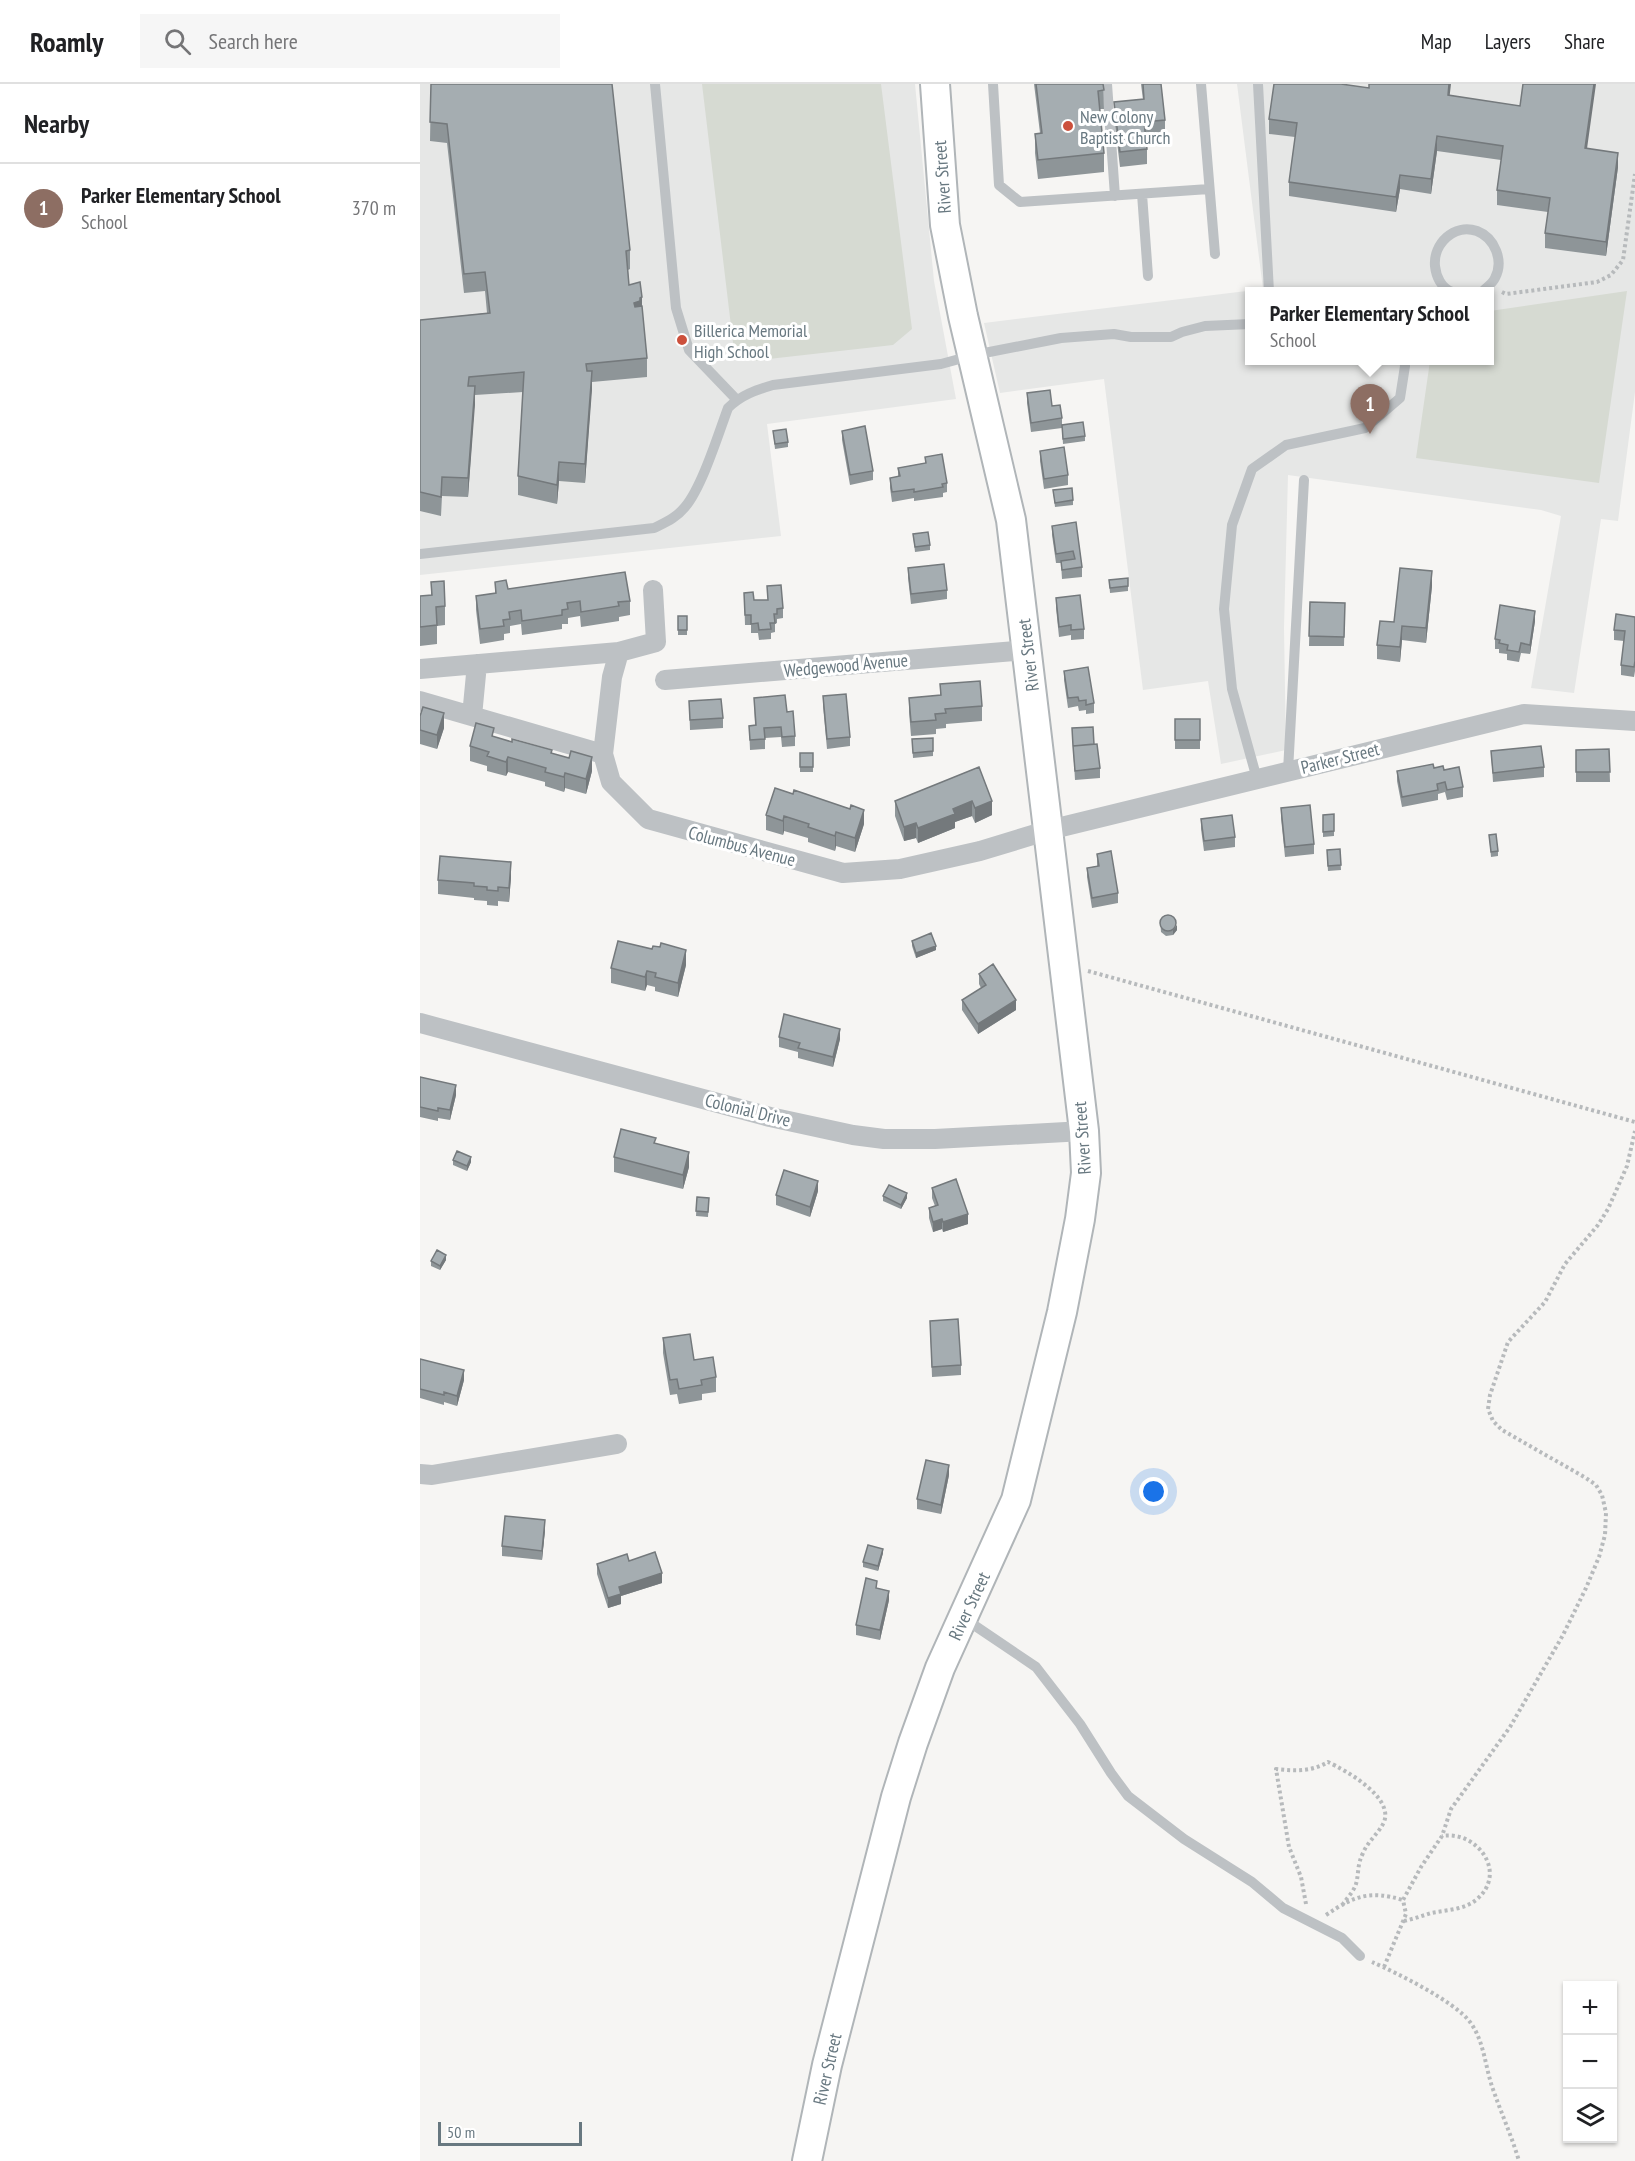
<!DOCTYPE html>
<html lang="en">
<head>
<meta charset="utf-8">
<style>
  :root { --surface:#fff; --page:#f6f6f6; --text:#202124; --muted:#757577; --line:#e0e0e0; --accent:#0f766e }
  body { margin:0; font-family:"PT Sans Narrow",sans-serif; background:var(--page); color:var(--text) }
  .controls { position:absolute; right:18px; bottom:18px; display:grid; overflow:hidden; border-radius:0px; box-shadow:0 2px 4px #0004 }
  .controls button { width:54px; height:54px; display:grid; place-items:center; padding:0; border:0; border-bottom:2px solid var(--line); background:var(--surface); color:var(--text); font:30px sans-serif }
  .scale { position:absolute; left:18px; bottom:15px; width:144px; box-sizing:border-box; padding-left:6px; border:3px solid #687880; border-top:0; font-size:16px; line-height:21px; white-space:nowrap; color:#687880; -webkit-text-stroke:4px #fff; paint-order:stroke }
  .you { position:absolute; left:734px; top:1408px; width:21px; height:21px; margin:-15px; border:4px solid #fff; border-radius:50%; background:#1a73e8; box-shadow:0 0 0 9px #1a73e833 }
  .badge { display:grid; place-items:center; width:39px; height:39px; border-radius:50%; background:var(--accent); color:#fff; font-size:20px; font-weight:700 }
  .pin { position:absolute; translate:-50% -50px; filter:drop-shadow(0 2px 3px #0008) }
  .pin::after { content:''; position:absolute; top:32px; width:21px; height:18px; background:inherit; clip-path:polygon(0 0,100% 0,50% 100%) }
  .popup { position:absolute; left:825px; top:203px; width:249px; height:78px; box-sizing:border-box; display:grid; place-content:center; border-radius:0px; background:var(--surface); filter:drop-shadow(0 2px 4px #0005); font-size:20px; white-space:nowrap; color:var(--muted) }
  .popup b { font-size:22px; color:var(--text) }
  .popup::after { content:''; position:absolute; left:50%; top:100%; margin-left:-12px; border:12px solid transparent; border-top-color:var(--surface) }
  .list { margin:0; padding:0; list-style:none }
  h2 { display:flex; justify-content:space-between; align-items:center; height:78px; margin:0; padding:0 24px; font-size:26px }
  h2 small { font-size:20px; font-weight:400; color:var(--muted) }
  .list li { display:grid; grid-template-columns:39px 1fr auto; gap:18px; align-items:center; box-sizing:border-box; height:90px; padding:0 24px; border-top:2px solid var(--line) }
  .list b { display:block; font-size:22px; white-space:nowrap }
  .list p { margin:0; font-size:20px; white-space:nowrap; color:var(--muted) }
  .list em { font-size:20px; font-style:normal; color:var(--muted) }
  .icon { flex:none; width:33px; height:33px; fill:none; stroke:currentColor; stroke-width:2; stroke-linecap:round; stroke-linejoin:round }
  .map { position:relative; flex:none; width:1215px; height:2077px; overflow:hidden }
  header { display:flex; align-items:center; gap:36px; box-sizing:border-box; height:84px; padding:0 30px; background:var(--surface); border-bottom:2px solid var(--line) }
  header strong { font-size:28px }
  nav { display:flex; gap:33px; margin-inline-start:auto; font-size:21px }
  .search { width:420px; height:54px; background:var(--page); display:flex; align-items:center; gap:15px; box-sizing:border-box; padding:0 21px; border-radius:0px; color:var(--muted); font-size:22px }
  main { display:flex }
  aside { flex:1; background:var(--surface) }
  .map>svg:first-child { display:block }
  .built { fill:#e6e7e6; fill-rule:evenodd }
  .green { fill:#d6dad2 }
  .lines { fill:none; stroke-linecap:round; stroke-linejoin:round }
  .secondary-casing { stroke:#b0b5b8; stroke-width:32 }
  .path { stroke:#b7babc; stroke-width:4; stroke-dasharray:3 3; stroke-linecap:butt }
  .service { stroke:#bdc1c4; stroke-width:10 }
  .minor { stroke:#bdc1c4; stroke-width:20 }
  .secondary { stroke:#fff; stroke-width:28 }
  .wall { fill:#8e9598 }
  .shaded-wall { fill:#74797c }
  .building { fill:#a5adb1; stroke:#74797c; stroke-width:1.5 }
  .poi-dot { fill:#cc503c; stroke:#fff; stroke-width:2 }
  .labels { text-anchor:middle; dominant-baseline:central; stroke-width:6; stroke-linejoin:round; paint-order:stroke }
  .poi-label { font-size:18px; fill:#687880; stroke:#fff; text-anchor:start }
  .street-label { font-size:18px; fill:#687880; stroke:#fff }
</style>
</head>
<body>
<header>
<strong>Roamly</strong>
<div class="search"><svg class="icon" aria-label="search" viewBox="0 0 24 24"><circle cx="10" cy="10" r="6"/><path d="M15 15l6 6"/></svg>Search here</div>
<nav><a>Map</a><a>Layers</a><a>Share</a></nav>
</header>
<main>
<aside>
<h2>Nearby<small></small></h2>
<ul class="list">
<li><span class="badge" style="background:#8d6e63">1</span><div><b>Parker Elementary School</b><p>School</p></div><em>370 m</em></li>
</ul>
</aside>
<div class="map">
<svg width="1215" height="2077" viewBox="0 0 1215 2077">
  <rect width="100%" height="100%" fill="#f6f5f3"/>
  <path class="built" d="M0,0H495L514,197L536,315L347,340L361,452L0,491Z
    M817,0H1215V308L1198,437L1181,435L1154,609L1111,604L1141,432L1121,426L868,391L864,544L866,666L801,680L788,597L723,606L684,295L580,309L564,239L843,205ZM830,208H1070V276H830Z"/>
  <path class="green" d="M282,0H461L492,245L473,261L332,277L314,267Z
    M1207,207L1179,399L996,374L1010,277L1070,276V227Z"/>
  <g class="lines">
    <defs>
      <path id="secondary" d="M387,2077L407,1981L476,1713L493,1659L520,1584L596,1416L642,1228L660,1135L666,1089L664,1047L591,436L543,232L525,141L515,0"/>
    </defs>
    <use href="#secondary" class="secondary-casing"/>
    <path class="path" d="M1082,208L1086,210L1177,198L1191,191L1203,176L1215,90
      M668,887L1215,1038
      M886,1820L881,1793L869,1763L856,1685C874,1687 891,1688 908,1678C925,1686 974,1713 964,1738C959,1749 948,1757 943,1769C937,1781 939,1789 936,1800C934,1807 927,1814 923,1820
      M906,1831C934,1812 949,1806 983,1816
      M984,1837C993,1835 1002,1832 1011,1829C1026,1826 1043,1826 1056,1816C1089,1789 1057,1746 1022,1752
      M952,1878C977,1889 1034,1917 1050,1938C1065,1958 1065,1985 1074,2008C1082,2031 1092,2053 1099,2077
      M964,1883L986,1830L983,1816L1001,1783L1022,1752L1031,1725L1090,1643L1143,1551L1166,1504L1179,1473L1185,1451L1186,1429L1182,1411L1176,1401L1166,1394L1082,1346L1073,1337L1068,1325L1070,1311L1088,1258L1125,1218L1145,1180L1178,1141L1188,1125L1207,1082L1215,1047"/>
    <path class="service" d="M235,0L256,224L269,266L316,315
      M573,0L579,101L600,118L789,105
      M687,0L695,112
      M781,0L795,170
      M838,0L849,208
      M722,110L728,192
      M1032,208C1021,204 1016,192 1015,182C1013,160 1034,139 1057,147C1075,154 1084,177 1075,194C1073,199 1066,204 1062,208
      M0,470L234,444C246,438 256,434 265,423C282,403 298,351 308,324C321,311 336,306 353,301L521,280L554,271L641,254L694,250L711,253H751L762,248L785,242L830,240
      M868,687L884,396
      M837,695L812,605L804,525L812,441L832,385L866,361L945,344L980,314L985,282L984,276
      M545,1535L616,1583L660,1640L691,1689L708,1712L764,1755L832,1798L863,1824L922,1854L940,1872"/>
    <path class="minor" d="M199,568L192,593L183,670L191,698L228,735L423,789L480,785L560,767L629,746L1104,630L1215,637
      M0,585L199,568L236,558L233,506
      M245,596L607,566
      M0,617L183,670
      M52,632L57,580
      M0,939L350,1033L433,1051L464,1055H515L664,1047
      M0,1390L12,1391L197,1360"/>
    <use href="#secondary" class="secondary"/>
  </g>
  <path class="wall" d="M11,0L210,166V185L208,186L209,201L222,229L227,274V293L172,298L165,399L139,397L137,420L98,411V392L103,308L55,311L48,413L22,412L21,432L0,427V236L67,229L65,207L44,209L27,59L10,57Z
    M614,0H683L684,25H680L684,69V88L618,95L615,69V50L620,49Z
    M721,0H741L745,36V50L725,52L727,65V80L700,83L694,33V18L723,16Z
    M949,4L1030,12L1167,64L1198,83L1186,172L1125,164V149L1128,128L1077,121V106L1081,76L1017,67L1011,110L980,105L976,128L869,112V98L875,53L849,50V35Z
    M607,309L632,322L642,334V341L665,352V357L643,360L642,344L611,348L607,319Z
    M353,347L368,358V363L355,365Z
    M422,347L453,387V396L430,401L422,356Z
    M620,367L648,391V401L624,405L620,377Z
    M505,373L527,399V408L523,409V413L494,417V414L472,418L470,404V394L478,393V384L505,379Z
    M633,406L653,416V421L635,423Z
    M656,438L662,483V493L642,495L641,479H636L632,451V442Z
    M493,450L510,461V466L495,468Z
    M488,484L527,506V515L491,520L488,494Z
    M708,494V507L690,509L689,496Z
    M11,498L25,522V541L17,542V560L0,562V512L11,511Z
    M75,498L88,505L210,517V531L199,533V537L161,543L160,532L148,534V540H142V545L102,551L101,540L90,542V549L84,550V556L60,560L56,526V512L75,509Z
    M1012,502L1006,559L982,556L980,578L957,575V561L974,538Z
    M324,509L334,516L363,524V534L357,535V539L355,540V548L351,549V555L339,556L338,549H331V541H325Z
    M636,514L664,545V555L651,556V551L639,553L636,524Z
    M890,518L925,519L924,562H889Z
    M258,532H267V551H258Z
    M1215,533V587L1214,593L1201,591V581L1204,557L1194,556V546Z
    M1115,537L1110,570L1101,569L1099,578L1087,576V570L1079,569V565H1075V555Z
    M644,587L674,619V629L666,630V626L659,627L658,622L648,624L644,596Z
    M520,600L562,622V637L526,640V644L516,645V650L491,652L489,628V614L520,611Z
    M403,612L430,653V662L407,665L403,622Z
    M334,614L367,628L375,652V662L362,663L361,653L345,654V665L330,666L329,642L335,641Z
    M269,617L303,634V644L270,646Z
    M0,632L24,644L17,665L0,660Z
    M755,635H780V665H755Z
    M652,644L674,660L680,684V694L655,696Z
    M74,653L132,670L172,687L166,710L145,704L144,708L125,702V698L88,688L86,692L67,687V682L50,677V662Z
    M513,654V672L493,674L492,655Z
    M1189,665L1190,698H1156V666Z
    M1071,667L1124,683V693L1073,698Z
    M380,669H393V688H380Z
    M559,683L572,731L555,739L552,732L535,738V744L498,759L496,754L484,757L475,732V717Z
    M1014,684L1024,686L1043,703V713L1027,716L1025,708L1018,710V716L982,723L977,697V687Z
    M373,710L444,740L435,768L416,762L415,767L388,758V754L364,747L363,751L346,746V731Z
    M861,724L894,760V770L865,773L861,734Z
    M914,730V752L903,753V731Z
    M781,735L815,753V763L784,767L781,745Z
    M1069,751L1078,767V772L1071,773Z
    M920,765L921,786L908,787L907,771Z
    M677,770L698,809V819L672,824L667,793V784L677,782Z
    M91,793L89,818L78,817V822L67,821V817L54,816V814L18,810V796Z
    M740,836L757,846L753,851L746,852L741,848Z
    M492,857L516,866L496,874L492,862Z
    M266,881L258,913L235,907V903L227,901L225,907L191,899V884Z
    M559,890L596,926L558,950L542,926V916L561,904L559,900Z
    M359,953L420,955L413,983L378,974V968L359,963Z
    M0,993L36,1011L30,1036L18,1034V1037L0,1033Z
    M236,1060L269,1083L263,1105L194,1088V1073Z
    M33,1076L51,1078L47,1087L33,1081Z
    M512,1104L548,1140L523,1148L522,1145L513,1148L509,1134V1124L515,1122L512,1114Z
    M398,1107L390,1133L356,1121V1111Z
    M463,1112L487,1114L481,1125L463,1117Z
    M277,1113L289,1114L288,1133L276,1132Z
    M26,1176L20,1186L11,1182V1177Z
    M510,1237L541,1281V1291L512,1293Z
    M243,1254L296,1293V1308L282,1310V1316L259,1320L257,1310L250,1311L243,1269Z
    M0,1275L44,1296L37,1322L24,1318V1321L0,1314Z
    M529,1391L521,1430L497,1425V1415Z
    M125,1446L122,1476L82,1472V1462Z
    M463,1469L458,1487L443,1483V1478Z
    M209,1477L242,1499L201,1512V1520L188,1524L177,1490V1480Z
    M469,1516L460,1556L436,1551V1541Z"/>
  <path class="shaded-wall" d="M1029,0H1031L1028,26V11Z
    M1174,0H1176L1165,79V64Z
    M1017,52V67L1011,110V95Z
    M1198,69V83L1186,172V158Z
    M980,91V105L976,128V113Z
    M222,213V232L214,238V219Z
    M172,287V306L165,399V380Z
    M55,302V321L48,413V394Z
    M139,378V397L137,420V401Z
    M1012,487V502L1006,559V544Z
    M1115,527V537L1110,570V561Z
    M982,542V556L980,578V563Z
    M24,629V644L17,665V651Z
    M88,673V688L86,692V678Z
    M172,673V687L166,710V695Z
    M145,689V704L144,708V693Z
    M552,717V732L535,738V744L498,759V744L533,725Z
    M572,717V731L555,739V724Z
    M444,726V740L435,768V754Z
    M364,732V747L363,751V737Z
    M496,739V754L484,757V743Z
    M416,748V762L415,767V752Z
    M91,778V793L89,818V804Z
    M757,841V846L753,851V846Z
    M516,862V866L496,874V869Z
    M266,866V881L258,913V899Z
    M227,887V901L225,907V893Z
    M596,916V926L558,950V940Z
    M420,945V955L413,983V973Z
    M36,1001V1011L30,1036V1026Z
    M269,1068V1083L263,1105V1091Z
    M51,1073V1078L47,1087V1082Z
    M398,1097V1107L390,1133V1123Z
    M487,1109V1114L481,1125V1121Z
    M548,1130V1140L523,1148V1138Z
    M522,1135V1145L513,1148V1138Z
    M26,1171V1176L20,1186V1182Z
    M44,1286V1296L37,1322V1312Z
    M529,1381V1391L521,1430V1421Z
    M125,1436V1446L122,1476V1467Z
    M463,1465V1469L458,1487V1482Z
    M242,1489V1499L201,1512V1520L188,1524V1514L199,1503Z
    M469,1507V1516L460,1556V1546Z"/>
  <path class="building" d="M11,0H192L210,166L206,167L209,201L220,198L222,213L220,214V217L214,219L215,223L222,222L227,274L166,280L167,287H172L165,380L139,378L137,401L98,392L104,288L49,293L48,302H55L48,394L22,393L21,413L0,408V236L70,229L65,188L44,190L27,40L10,38Z
    M616,0H683L684,6L678,7L684,69L618,76L615,50L622,49Z
    M723,0H741L745,36L724,38L727,65L700,68L694,18L724,15Z
    M854,0H921L949,4V0H1029L1028,11L1100,22L1103,0H1174L1165,64L1198,69L1186,158L1125,149L1130,114L1077,106L1083,62L1017,52L1011,95L980,91L976,113L869,98L877,39L849,35Z
    M630,306L632,322L640,321L642,334L611,339L607,309Z
    M663,338L665,352L643,355L642,341Z
    M445,342L453,387L430,391L422,347Z
    M366,345L368,358L355,360L353,347Z
    M644,363L648,391L624,395L620,367Z
    M522,370L527,399L522,400L523,403L494,408V405L472,408L470,394L480,392L478,384L506,379L505,373Z
    M652,404L653,416L635,419L633,406Z
    M656,438L662,483L642,486L641,477L655,475L653,467L636,470L632,442Z
    M508,448L510,461L495,463L493,450Z
    M524,480L527,506L491,510L488,484Z
    M980,484L1012,487L1006,544L982,542L980,563L957,561L960,537L974,538Z
    M205,488L210,517L198,518L199,522L161,528L160,517L147,519L148,525L142,526V531L102,537L101,526L89,528L90,535L83,536L84,542L60,545L56,512L76,509L75,498L86,496L88,505Z
    M708,494V502L690,504L689,496Z
    M24,497L25,522L16,523L17,541L0,543V512L12,511L11,498Z
    M361,501L363,524L357,525V530H354L355,539H350L351,545L339,546L338,539L331,540V531H325L324,509L333,508L334,516H348L347,502Z
    M660,511L664,545L651,546V541L639,543L636,514Z
    M890,518L925,519L924,553L889,552Z
    M1080,521L1115,527L1110,561L1101,559L1099,568L1087,566L1088,561L1079,559L1080,556L1075,555Z
    M1196,530L1215,533V577L1214,583L1201,581L1205,547L1194,546Z
    M258,532H267V546H258Z
    M668,583L674,619L666,621V616L659,617L658,613L648,614L644,587Z
    M560,597L562,622L525,625L526,629L515,630L516,636L491,638L489,614L521,611L520,600Z
    M426,610L430,653L407,655L403,612Z
    M365,611L367,628L373,627L375,652L362,653L361,643L344,644L345,655L330,656L329,642L336,641L334,614Z
    M301,615L303,634L270,636L269,617Z
    M3,623L24,629L17,651L0,646V632Z
    M755,635H780V656H755Z
    M56,639L74,644L72,652L92,658V655L132,666L131,669L149,674L151,667L172,673L166,695L145,689L144,693L125,688L126,684L88,673L86,678L67,672L69,668L50,662Z
    M673,643L674,660L653,662L652,644Z
    M513,654V667L493,669L492,655Z
    M677,660L680,684L655,687L653,662Z
    M1121,662L1124,683L1073,689L1071,667Z
    M1189,665L1190,688H1156V666Z
    M380,669H393V683H380Z
    M1013,680L1014,684L1023,682L1024,686L1039,683L1043,703L1027,706L1025,698L1017,700L1018,706L982,713L977,687Z
    M559,683L572,717L555,724L552,717L533,725L535,730L498,744L496,739L484,743L475,717Z
    M355,704L373,710L374,706L430,725L431,721L444,726L435,754L416,748L415,752L388,743L389,740L364,732L363,737L346,731Z
    M890,721L894,760L865,763L861,724Z
    M914,730V747L903,748V731Z
    M812,731L815,753L784,757L781,735Z
    M1076,750L1078,767L1071,768L1069,751Z
    M920,765L921,781L908,782L907,766Z
    M691,767L698,809L672,814L667,784L679,782L677,770Z
    M20,772L91,778L89,804L78,803V807L67,806V803L54,802V799L18,796Z
    M740 839a8 8 0 1 1 16 0a8 8 0 1 1-16 0Z
    M511,849L516,862L496,869L492,857Z
    M198,857L232,865L233,862L240,863L241,859L266,866L258,899L235,893L236,889L227,887L225,893L191,884Z
    M573,880L596,916L558,940L542,916L566,901L559,890Z
    M364,930L420,945L413,973L378,964L380,959L359,953Z
    M0,993L36,1001L30,1026L18,1024V1027L0,1023Z
    M201,1045L236,1054L234,1059L269,1068L263,1091L194,1073Z
    M37,1067L51,1073L47,1082L33,1076Z
    M364,1086L398,1097L390,1123L356,1111Z
    M536,1095L548,1130L523,1138L522,1135L513,1138L509,1124L518,1121L512,1104Z
    M469,1101L487,1109L481,1121L463,1112Z
    M277,1113L289,1114L288,1128L276,1127Z
    M17,1166L26,1171L20,1182L11,1177Z
    M538,1235L541,1281L512,1283L510,1237Z
    M270,1250L274,1276L293,1273L296,1293L281,1296L282,1301L259,1305L257,1295L250,1296L243,1254Z
    M0,1275L44,1286L37,1312L24,1308V1311L0,1305Z
    M506,1376L529,1381L521,1421L497,1415Z
    M85,1432L125,1436L122,1467L82,1462Z
    M448,1461L463,1465L458,1482L443,1478Z
    M235,1468L242,1489L199,1503L201,1510L188,1514L177,1480L207,1470L209,1477Z
    M446,1494L457,1497L456,1504L469,1507L460,1546L436,1541Z"/>
  <g class="poi-dot">
    <circle cx="648" cy="42" r="6"/>
    <circle cx="262" cy="256" r="6"/>
  </g>
  <g class="labels">
    <g class="poi-label">
      <text x="660" y="32">New Colony<tspan x="660" dy="21">Baptist Church</tspan></text>
      <text x="274" y="246">Billerica Memorial<tspan x="274" dy="21">High School</tspan></text>
    </g>
    <g class="street-label">
      <text transform="translate(522 93) rotate(-94)">River Street</text>
      <text transform="translate(608 571) rotate(-97)">River Street</text>
      <text transform="translate(426 581) rotate(-5)">Wedgewood Avenue</text>
      <text transform="translate(920 674) rotate(-14)">Parker Street</text>
      <text transform="translate(322 762) rotate(15)">Columbus Avenue</text>
      <text transform="translate(328 1026) rotate(14)">Colonial Drive</text>
      <text transform="translate(662 1054) rotate(-94)">River Street</text>
      <text transform="translate(549 1522) rotate(-65)">River Street</text>
      <text transform="translate(407 1985) rotate(-77)">River Street</text>
    </g>
  </g>
</svg>
<div class="controls">
<button>+</button>
<button>−</button>
<button><svg class="icon" aria-label="layers" viewBox="0 0 24 24"><path d="M12 4l9 5-9 5-9-5zM3 14l9 5 9-5"/></svg></button>
</div>
<div class="scale">50 m</div>
<div class="you"></div>
<div class="pin badge" style="left:950px;top:350px;background:#8d6e63">1</div>
<div class="popup"><b>Parker Elementary School</b>School</div>
</div>
</main>
</body>
</html>
